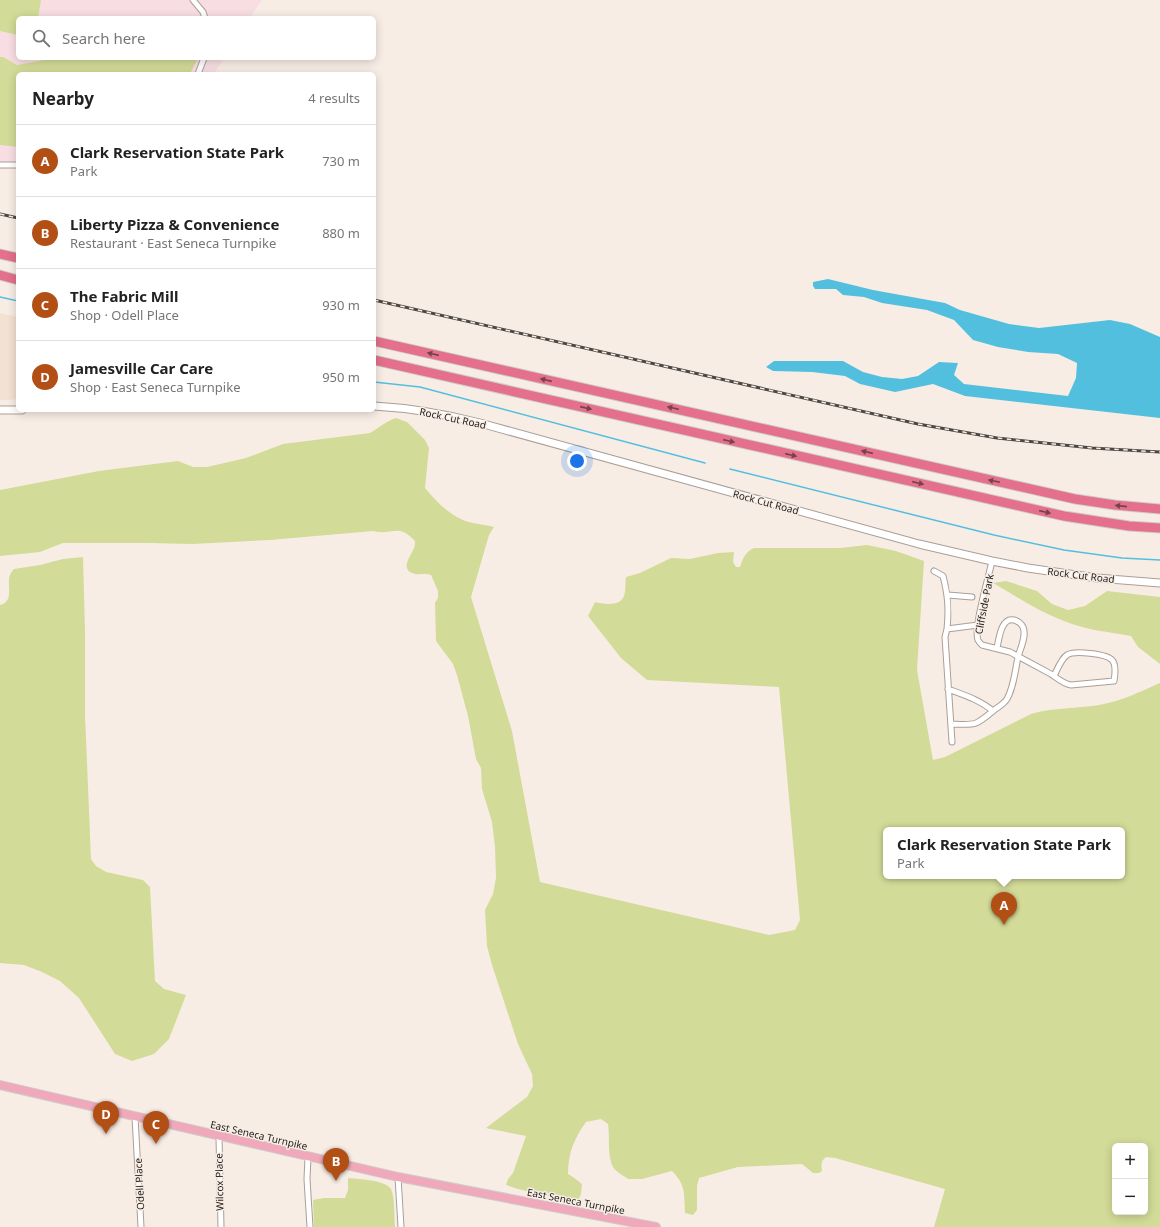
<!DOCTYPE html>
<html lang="en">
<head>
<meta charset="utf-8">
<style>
  :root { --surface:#fff; --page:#f2f2f2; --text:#222; --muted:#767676; --line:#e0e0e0; --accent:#b24f15 }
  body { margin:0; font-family:"Noto Sans",sans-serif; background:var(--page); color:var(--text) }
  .controls { position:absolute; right:12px; bottom:12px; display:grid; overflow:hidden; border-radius:6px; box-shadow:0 2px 10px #0003 }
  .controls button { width:36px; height:36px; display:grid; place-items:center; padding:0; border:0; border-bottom:1px solid var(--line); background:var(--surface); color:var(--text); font:20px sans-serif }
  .you { position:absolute; left:577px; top:461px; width:14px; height:14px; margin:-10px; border:3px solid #fff; border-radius:50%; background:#1a73e8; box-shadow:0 0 0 6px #1a73e833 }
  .badge { display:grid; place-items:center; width:26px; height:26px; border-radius:50%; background:var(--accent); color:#fff; font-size:13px; font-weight:700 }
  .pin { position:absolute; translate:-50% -33px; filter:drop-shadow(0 1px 2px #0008) }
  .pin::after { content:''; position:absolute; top:21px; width:14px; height:12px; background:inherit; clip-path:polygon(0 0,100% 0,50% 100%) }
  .popup { position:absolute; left:883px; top:827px; width:242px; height:52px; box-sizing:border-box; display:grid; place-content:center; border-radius:6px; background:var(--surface); filter:drop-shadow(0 1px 3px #0005); font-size:13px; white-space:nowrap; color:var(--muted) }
  .popup b { font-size:15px; color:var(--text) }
  .popup::after { content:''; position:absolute; left:50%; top:100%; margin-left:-8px; border:8px solid transparent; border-top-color:var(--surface) }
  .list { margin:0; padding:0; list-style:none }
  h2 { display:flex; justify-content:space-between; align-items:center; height:52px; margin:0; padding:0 16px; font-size:17px }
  h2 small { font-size:13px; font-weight:400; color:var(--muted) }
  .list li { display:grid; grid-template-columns:26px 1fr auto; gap:12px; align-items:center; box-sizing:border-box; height:72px; padding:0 16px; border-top:1px solid var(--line) }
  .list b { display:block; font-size:15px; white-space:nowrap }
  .list p { margin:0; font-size:13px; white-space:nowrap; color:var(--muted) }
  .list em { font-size:13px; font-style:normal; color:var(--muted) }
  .icon { flex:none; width:22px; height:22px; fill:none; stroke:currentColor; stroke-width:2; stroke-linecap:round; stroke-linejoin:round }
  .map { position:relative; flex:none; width:1160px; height:1227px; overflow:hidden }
  .search { position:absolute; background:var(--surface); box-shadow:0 2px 10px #0003; left:16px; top:16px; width:360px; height:44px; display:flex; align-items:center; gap:10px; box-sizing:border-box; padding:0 14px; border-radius:6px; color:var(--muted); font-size:15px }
  .panel { position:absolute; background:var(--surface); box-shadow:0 2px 10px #0003; left:16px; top:72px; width:360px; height:340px; border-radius:6px }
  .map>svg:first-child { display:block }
  .industrial { fill:#f3e2d1 }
  .education { fill:#f8dee3 }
  .green { fill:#d3db98; fill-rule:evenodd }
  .water { fill:#53bfde }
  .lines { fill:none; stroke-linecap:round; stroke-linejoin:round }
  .stream { stroke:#53bfde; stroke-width:1.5 }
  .street-casing { stroke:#aa9f98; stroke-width:7 }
  .secondary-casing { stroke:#aa9f98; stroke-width:9 }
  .primary-casing { stroke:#cecdcc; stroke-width:10 }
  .highway-casing { stroke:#cecdcc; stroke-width:11 }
  .street { stroke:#fff; stroke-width:5 }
  .secondary { stroke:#fff; stroke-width:7 }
  .primary { stroke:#efa9ba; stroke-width:8 }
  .highway { stroke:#e4708c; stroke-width:9 }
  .rail-casing { stroke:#4c4743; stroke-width:3 }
  .rail { stroke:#f8ede5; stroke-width:1.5; stroke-dasharray:4.5; stroke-linecap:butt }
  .oneway { fill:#78424d }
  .labels { text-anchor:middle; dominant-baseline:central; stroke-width:3; stroke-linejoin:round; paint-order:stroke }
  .street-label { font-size:10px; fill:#201c19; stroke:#f8ede5 }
</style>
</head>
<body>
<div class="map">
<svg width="1160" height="1227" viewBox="0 0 1160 1227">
  <rect width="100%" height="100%" fill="#f8ede5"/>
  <path class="industrial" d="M0,313L18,317V396L16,399L11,400H0Z"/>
  <path class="education" d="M0,0H262L250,18H18V58H224L214,74H18V168L0,169Z"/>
  <path class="green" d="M0,0H41L38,18H18V35L0,31Z
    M0,57H3L17,65L45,60L48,58H198L190,74H18V147L0,145Z
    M396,418L407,422L425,440L429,448L425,488C435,500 446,512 461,519C470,524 484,524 494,527L489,535L471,597L512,731L540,882L769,935L795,930L800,920L779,687L647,680L621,658L588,616L595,602C603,604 620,607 624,596C626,591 625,583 626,577L640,573L671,558L690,559L718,553L734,552L733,562L736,567H740C743,558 745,552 754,548H840L867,545L896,551L924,561L917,670L933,760L945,757L1031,714C1053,707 1076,709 1099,705C1121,701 1140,692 1160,683V1227H934L945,1189L835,1158L826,1157C821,1161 821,1164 822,1171L819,1173H813L802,1164L738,1167L699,1178L697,1186V1210L693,1215L685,1213C684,1194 686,1185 672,1171L642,1179H628C624,1176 616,1172 613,1167C607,1156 610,1137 608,1124L601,1119L586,1122C574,1139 568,1153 568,1174L573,1177L582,1184L581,1194L577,1203L518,1189L506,1185L508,1179L513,1173L526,1136L486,1128L527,1097L533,1086L532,1074L518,1044L492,965L487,946L485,910L493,894L496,878L495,847L492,822L482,789L481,768L476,759L468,716L457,675L453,664L436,641L435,603L438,598V591L431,575C425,573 420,575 415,574C398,570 412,554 414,548C415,546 415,543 415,541C398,522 392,536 373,531L270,540L192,544L149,543H63L40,552L0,556V490L99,471L178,461L193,467H207L246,458L283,444L370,433C379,428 386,421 396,418ZM886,830H1122V876H886ZM1115,1146H1145V1212H1115Z
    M83,557L85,631V714L91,859L96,866L106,872L143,880L150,887L155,981L164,989L186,995L169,1039L154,1054L132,1061L115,1054L79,998L60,981L42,972L24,965L0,963V605C15,601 6,585 10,575C11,573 12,571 14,569L40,565L63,559Z
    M1006,581L1037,591L1052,604L1068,610L1085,606L1107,591L1160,597V664L1138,647L1131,636C1109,632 1085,630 1064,621C1039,612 1016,596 993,583Z
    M348,1178C358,1179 386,1180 391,1189C395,1197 394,1217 395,1227H314L313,1200L324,1198H345L348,1190Z"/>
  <path class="water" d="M828,279L873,290L945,303L960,310L1009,324L1039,328L1110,320L1130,324L1160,337V418L965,396L933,384L895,392L860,384L845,376L812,372L773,371L766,367L774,361H843L863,372L882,377L902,379L918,376L939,362L958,363L954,375L964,384L1068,396L1076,378L1077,363L1058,354L1028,352L998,347L973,340L954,320L927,310L882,303L864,297L843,295L836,289H815L813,286V282Z"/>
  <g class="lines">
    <path class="stream" d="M0,297L18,301
      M374,382L420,387L705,463
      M730,469L994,535L1064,550L1122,558L1160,560"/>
    <defs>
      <path id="street" d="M193,0L203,12L205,18
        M198,74L204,58
        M0,165H18
        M992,561C989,576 973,629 978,640C979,642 980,643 982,645L1010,652L1051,674C1057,678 1063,684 1071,685L1114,681C1115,675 1116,664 1112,660C1107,654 1074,650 1067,655C1061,659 1057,670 1054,676
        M934,571L943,576C948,595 949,609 947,629
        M948,595L972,597
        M948,689C964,695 980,700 993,711
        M951,723L952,724C976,725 975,726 993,711C998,707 1004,704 1007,699C1014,687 1015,671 1018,657C1020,649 1027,636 1023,627C1021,623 1018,621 1014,620C1001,617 999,639 997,648
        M952,742L945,637L947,629L978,625
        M135,1117L141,1227
        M219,1137L221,1227
        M308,1157L307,1179L310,1227
        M398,1177L401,1227"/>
      <path id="secondary" d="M374,406C410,408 445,414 480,423L919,544L992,561L1028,568L1097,578L1160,583
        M0,410H22"/>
      <path id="primary" d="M0,1085L398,1177L656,1227"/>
      <path id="highway" d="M0,254L18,258
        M0,275L18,280
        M374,341L1075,499L1115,505L1160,509
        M374,360L1064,516L1129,526L1160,528"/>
    </defs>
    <use href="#street" class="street-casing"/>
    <use href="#secondary" class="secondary-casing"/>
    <use href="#primary" class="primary-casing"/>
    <use href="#highway" class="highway-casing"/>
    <use href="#street" class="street"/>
    <use href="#secondary" class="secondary"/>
    <use href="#primary" class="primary"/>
    <use href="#highway" class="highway"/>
    <defs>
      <path id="rail" d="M0,214L18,218
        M374,300L918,424L997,438L1092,448L1160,452"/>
    </defs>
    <use href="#rail" class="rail-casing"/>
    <use href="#rail" class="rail"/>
  </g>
  <defs><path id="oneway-solid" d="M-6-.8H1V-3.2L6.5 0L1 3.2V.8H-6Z"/></defs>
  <g class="oneway">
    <use href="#oneway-solid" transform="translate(433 354) rotate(-167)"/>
    <use href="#oneway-solid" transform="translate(546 380) rotate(-167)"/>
    <use href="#oneway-solid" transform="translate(586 408) rotate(13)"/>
    <use href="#oneway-solid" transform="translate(673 408) rotate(-167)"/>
    <use href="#oneway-solid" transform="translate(729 441) rotate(13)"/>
    <use href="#oneway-solid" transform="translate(867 452) rotate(-167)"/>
    <use href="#oneway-solid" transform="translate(791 455) rotate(13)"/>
    <use href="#oneway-solid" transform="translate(994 481) rotate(-168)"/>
    <use href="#oneway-solid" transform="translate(918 483) rotate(13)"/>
    <use href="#oneway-solid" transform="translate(1121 506) rotate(-174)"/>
    <use href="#oneway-solid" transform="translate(1045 512) rotate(13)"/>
  </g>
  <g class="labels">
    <g class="street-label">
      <text transform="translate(453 418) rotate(12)">Rock Cut Road</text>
      <text transform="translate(766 502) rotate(15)">Rock Cut Road</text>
      <text transform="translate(1081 575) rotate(7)">Rock Cut Road</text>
      <text transform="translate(984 604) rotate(-79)">Cliffside Park</text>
      <text transform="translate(259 1135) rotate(13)">East Seneca Turnpike</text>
      <text transform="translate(219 1182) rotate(-91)">Wilcox Place</text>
      <text transform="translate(139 1184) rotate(-93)">Odell Place</text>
      <text transform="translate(576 1201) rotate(11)">East Seneca Turnpike</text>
    </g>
  </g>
</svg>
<div class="controls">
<button>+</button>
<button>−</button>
</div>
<div class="you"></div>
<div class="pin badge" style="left:1004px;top:925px">A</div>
<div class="popup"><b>Clark Reservation State Park</b>Park</div>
<div class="pin badge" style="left:336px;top:1181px">B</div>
<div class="pin badge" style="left:156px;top:1144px">C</div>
<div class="pin badge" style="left:106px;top:1134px">D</div>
<div class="search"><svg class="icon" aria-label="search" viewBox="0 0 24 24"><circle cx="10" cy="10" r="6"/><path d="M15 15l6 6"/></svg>Search here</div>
<section class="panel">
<h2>Nearby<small>4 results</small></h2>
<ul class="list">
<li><span class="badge">A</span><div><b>Clark Reservation State Park</b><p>Park</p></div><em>730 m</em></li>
<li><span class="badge">B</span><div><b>Liberty Pizza &amp; Convenience</b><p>Restaurant · East Seneca Turnpike</p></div><em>880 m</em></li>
<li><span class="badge">C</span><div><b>The Fabric Mill</b><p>Shop · Odell Place</p></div><em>930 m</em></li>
<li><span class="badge">D</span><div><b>Jamesville Car Care</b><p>Shop · East Seneca Turnpike</p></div><em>950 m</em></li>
</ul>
</section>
</div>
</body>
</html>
